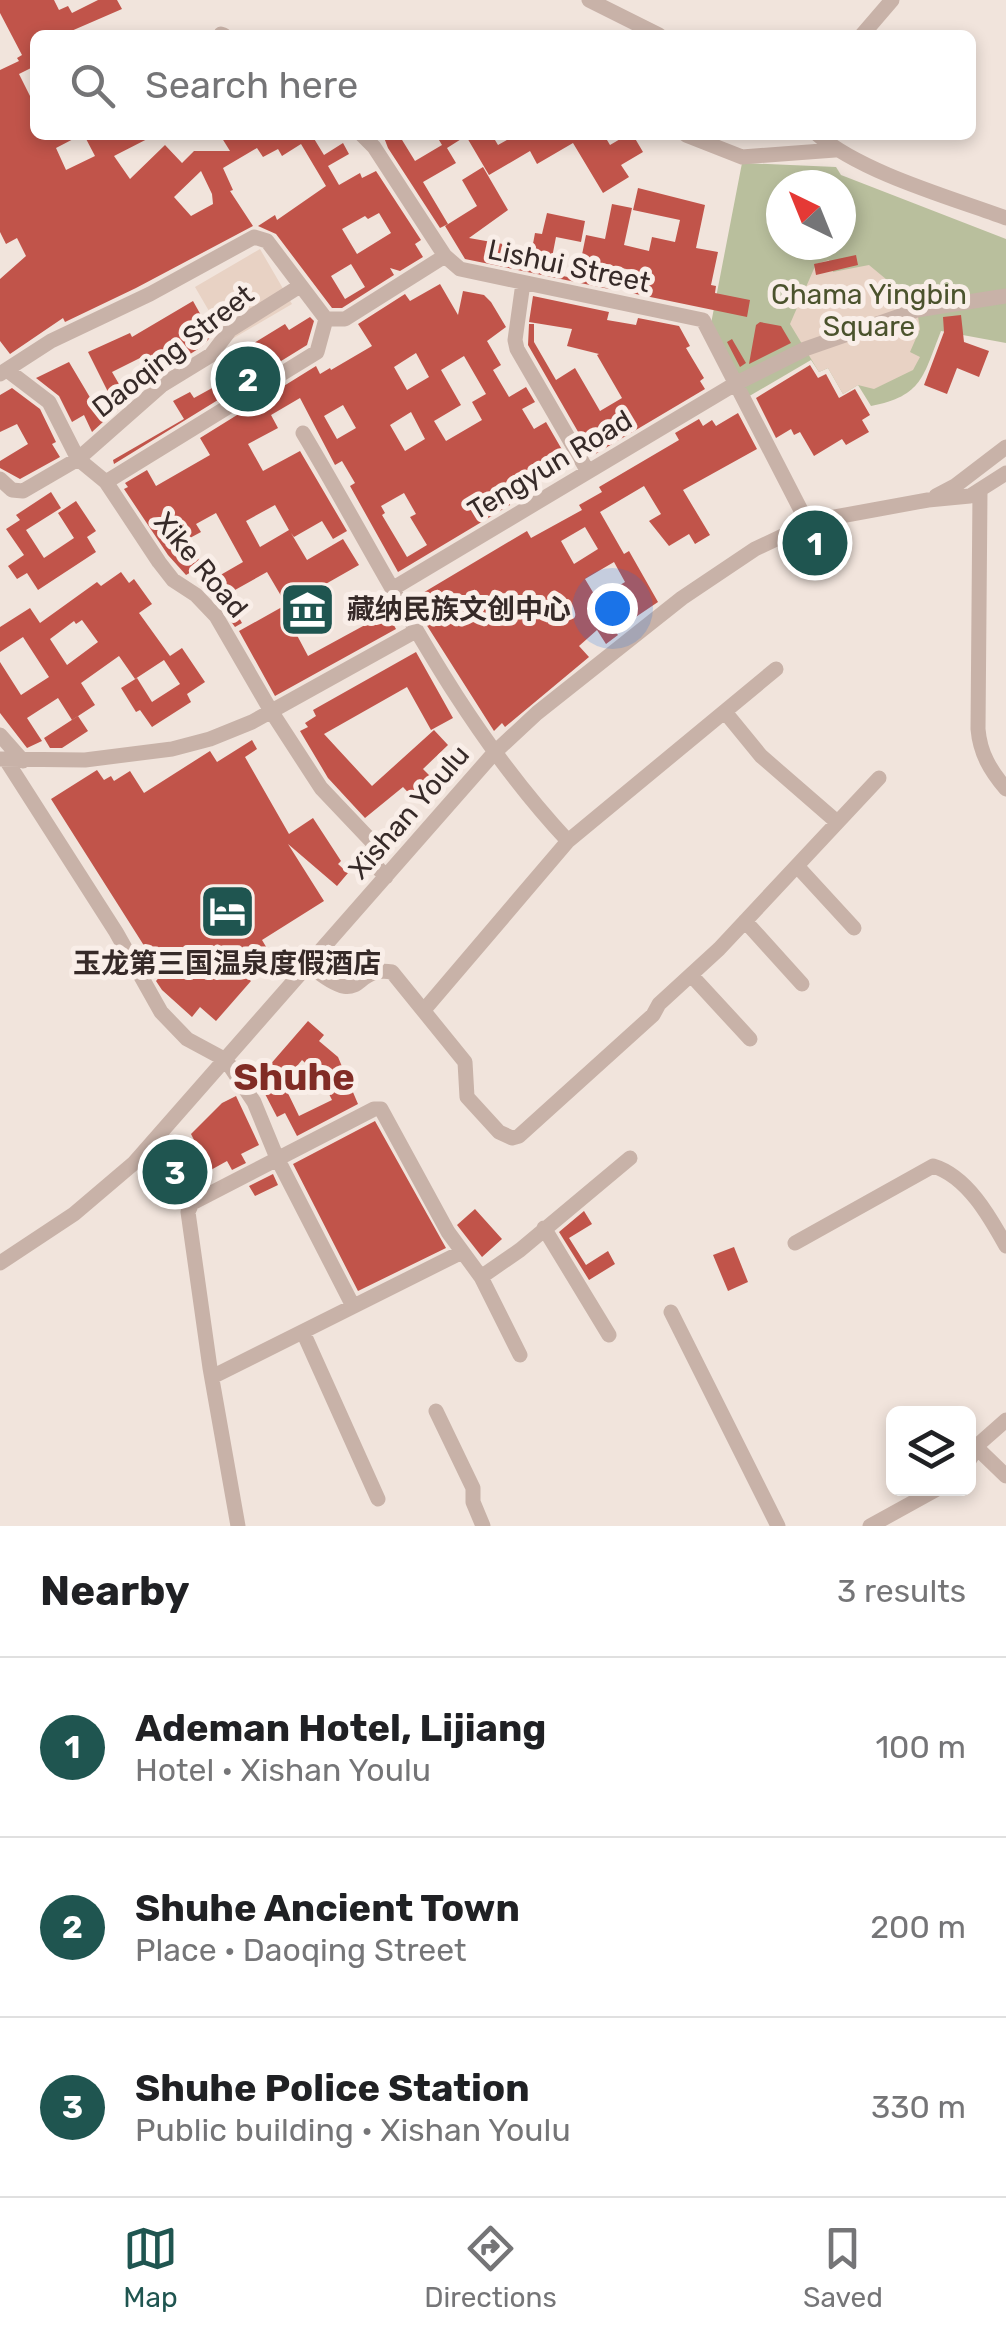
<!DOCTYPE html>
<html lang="en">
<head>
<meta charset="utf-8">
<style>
  :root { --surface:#fff; --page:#f6f6f6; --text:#202124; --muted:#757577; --line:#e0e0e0; --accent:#1f5550 }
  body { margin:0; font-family:Rubik,"Noto Sans SC",sans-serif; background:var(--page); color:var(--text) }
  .controls { position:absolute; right:30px; bottom:30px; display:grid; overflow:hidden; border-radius:15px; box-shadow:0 5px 15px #0003 }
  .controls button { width:90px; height:90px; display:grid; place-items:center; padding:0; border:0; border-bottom:2px solid var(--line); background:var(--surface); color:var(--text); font:50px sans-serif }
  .compass { position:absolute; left:766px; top:170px; width:90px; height:90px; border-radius:50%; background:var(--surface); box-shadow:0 5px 15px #0003; rotate:317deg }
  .you { position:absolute; left:612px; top:608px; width:35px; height:35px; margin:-25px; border:8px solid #fff; border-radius:50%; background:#1a73e8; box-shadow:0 0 0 15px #1a73e833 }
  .badge { display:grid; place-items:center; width:65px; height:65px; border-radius:50%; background:var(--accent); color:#fff; font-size:32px; font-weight:700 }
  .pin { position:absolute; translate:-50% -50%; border:5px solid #fff; box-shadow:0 2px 10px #0006 }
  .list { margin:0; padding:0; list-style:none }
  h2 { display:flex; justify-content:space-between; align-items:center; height:130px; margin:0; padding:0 40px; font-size:42px }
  h2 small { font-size:32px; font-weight:400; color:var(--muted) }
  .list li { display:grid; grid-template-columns:65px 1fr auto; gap:30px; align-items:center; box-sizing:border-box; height:180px; padding:0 40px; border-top:2px solid var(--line) }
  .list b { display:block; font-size:38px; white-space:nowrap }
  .list p { margin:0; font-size:32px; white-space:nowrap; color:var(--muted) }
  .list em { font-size:32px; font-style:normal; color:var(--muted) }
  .icon { flex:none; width:55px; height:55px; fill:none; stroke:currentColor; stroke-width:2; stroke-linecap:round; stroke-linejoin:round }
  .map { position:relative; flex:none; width:1006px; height:1526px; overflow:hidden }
  .search { position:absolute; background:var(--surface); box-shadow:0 5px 15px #0003; left:30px; right:30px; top:30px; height:110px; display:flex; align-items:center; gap:25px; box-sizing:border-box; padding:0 35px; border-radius:15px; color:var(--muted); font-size:38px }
  .sheet { height:670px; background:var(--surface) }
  nav { display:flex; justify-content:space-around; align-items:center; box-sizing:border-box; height:140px; border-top:2px solid var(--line); background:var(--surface); font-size:28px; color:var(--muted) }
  nav a { display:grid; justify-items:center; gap:5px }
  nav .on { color:var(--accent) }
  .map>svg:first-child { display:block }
  .green { fill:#b9bf9d; fill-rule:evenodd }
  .plaza { fill:#e8d2c4 }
  .building { fill:#c1544a; fill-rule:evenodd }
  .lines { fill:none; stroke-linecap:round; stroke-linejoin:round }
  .minor { stroke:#c8b2a8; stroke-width:15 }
  .labels { text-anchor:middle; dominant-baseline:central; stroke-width:10; stroke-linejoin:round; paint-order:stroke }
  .street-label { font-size:28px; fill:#362a28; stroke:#f9eee8 }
  .park-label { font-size:28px; fill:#4b532d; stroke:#f9eee8 }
  .poi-label { font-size:28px; font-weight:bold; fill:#362a28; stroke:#f9eee8; text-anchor:start }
  .district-label { font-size:38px; font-weight:bold; fill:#812c25; stroke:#f9eee8 }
</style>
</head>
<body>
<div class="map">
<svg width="1006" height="1526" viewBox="0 0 1006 1526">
  <rect width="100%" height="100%" fill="#f1e4dc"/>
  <path class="green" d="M742,163L836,167L841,175L1006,239V343L941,331C923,376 923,396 871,406L858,385L843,394L828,368L819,372L811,360L746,398L709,334ZM781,185H841V245H781Z"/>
  <path class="plaza" d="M260,249L292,304L227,342L195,287Z
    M829,260L833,272L869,265L916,304L920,329L910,352L920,357L913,370L874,389L858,385L843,394L828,368L819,372L790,324L816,264Z"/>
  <path class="building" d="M0,0H54L59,10L68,6L72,13L98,0H117L122,9L62,35H35V66L19,74L35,106V135H81L56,148L66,170L95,156L84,135H155L114,156L130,179L165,145L182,163L194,151H230L220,135H317L313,137L324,155L343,143L349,154L328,166L339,185L360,173L362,178L376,171L421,240L415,244L423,257L400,271L390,268L394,275L342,308H332L276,234L258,226L275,215L277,220L326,186L301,144L282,156L278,149L263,157L257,148L223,168L233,190L230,191L253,226L136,288L65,322L63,318L10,354L0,341V279L26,256L17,238L6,244L0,232V70L19,61L17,58L22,55L0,13ZM201,171L212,194L213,204L191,216L174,197ZM379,213L391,233L357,254L342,229L365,216L368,219ZM351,264L365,287L345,299L331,276Z
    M383,135H399L415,161L442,145L436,135H492L498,145L516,135H604L610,145L627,135H633L643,152L621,165L629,177L603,193L573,143L537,164L530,151L489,175L466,136L447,148L456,163L423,182L448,224L440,228L388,148Z
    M483,167L508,210L469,238L532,249L535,233L542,234L547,213L585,221L581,242L556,237L549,273L577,279L586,235L605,239L612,204L632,208L624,245L649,251L652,237L675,242L680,220L633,210L638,188L705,205L696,248L718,252L711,285L716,286L715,293L750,300L747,317L631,293L636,271L602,264L598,286L614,290L465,259L445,226L477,206L462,180Z
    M856,255L858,265L816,275L814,264Z
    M440,284L458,315L463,291L484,295L491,302L506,327L487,341L501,365L493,370L509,397L526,387L535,402L522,409L534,429L546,422L568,460L527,484L530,489L508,502L510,505L398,572L350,486L355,483L342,461L335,465L300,398L271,415L278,428L248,444L263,471L300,451L347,531L333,539L322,521L294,537L291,533L307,560L343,539L359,565L287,606L267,572L226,595L242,623L235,627L212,595L223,589L217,577L243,562L216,513L196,524L201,532L188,539L202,566L186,575L168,555L124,489L128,487L125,483L147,470L156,486L210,455L200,438L316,366L320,374L330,368L331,370L372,346L358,324L405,294L410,301ZM416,353L429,377L407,390L394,367ZM464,356L486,394L472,402L482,420L446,441L434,421L461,405L441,370ZM343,405L356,428L337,439L324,416ZM411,412L425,439L405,451L390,425ZM404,493L416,514L410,517L427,545L407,557L382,515L385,513L381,506ZM275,505L289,530L260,547L246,521Z
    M533,296L609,312L607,320L636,325L638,318L679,326L690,346L686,348L704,378L700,381L705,389L592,456L528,345L529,324H534V342L556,380L575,368L600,411L622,398L597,355L599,354L567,346L572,329L529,322Z
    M193,301L212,335L203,346L166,369L158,371L148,354L112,372L123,391L129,387L134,395L117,410L88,352L130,333L132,337Z
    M961,315L964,342L989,351L979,377L957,368L947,394L924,385L944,332L943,317Z
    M310,317L314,321L307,345L114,464L113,460L184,419L173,401L190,392L194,398L223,382L221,378L260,352L254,343L285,324L289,330Z
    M760,322L781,326L791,343L749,364L756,325Z
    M732,339L746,363L740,367L727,342Z
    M69,362L104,421L92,432L84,415L72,422L59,396L36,378Z
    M810,365L818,378L826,374L839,398L855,389L870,415L862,420L869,432L846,445L842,439L814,456L800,432L794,435L791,429L776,438L756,398Z
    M12,388L40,409L56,442L52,444L60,457L20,479L0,468V461L28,444L17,424L0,432V395Z
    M738,413L757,449L683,490L710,535L695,544L689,534L669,546L649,521L661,514L644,486L600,512L624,554L629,551L658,602L615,631L618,635L606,644L597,630L579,646L589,657L505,727L502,723L494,731L419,613L423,610L416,597L527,531L531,538L582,510L579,505L602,492L599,487L679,440L675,433L699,419L703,426L712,420L716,426ZM585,527L598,549L574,564L561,541ZM614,562L625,582L597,599L585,579Z
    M51,492L61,508L26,530L44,558L74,538L58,513L76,501L96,531L87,537L96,552L38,590L27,573L17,579L8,566L24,555L6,529L20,520L16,515Z
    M121,572L129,583L134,579L152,604L139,613L170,656L182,648L205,682L187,694L191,702L152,727L140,710L136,712L121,688L137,678L152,702L180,684L164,660L135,679L119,656L81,683L95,705L72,720L58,698L27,718L42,741L27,748L0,713V662L21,695L49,677L23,637L0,652V627L30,608L40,623L97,582L101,586ZM82,620L98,642L67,665L50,639L74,621L76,624Z
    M282,607L308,656L387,613L396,629L275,696L239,631Z
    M416,652L453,718L431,730L407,687L324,734L372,786L434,730L448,745L423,769L437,783L417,802L403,787L365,818L328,778L300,731L308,727L305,723L316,716L313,710Z
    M78,716L88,731L62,748H50L44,738Z
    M252,740L257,749L245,757L289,834L313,818L341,861L338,864L348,873L337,886L288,844L324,901L262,940L271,955L247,978L251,981L216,1021L200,1007L192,1017L162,990L156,981L162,974L51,799L97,770L104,780L111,776L114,781L130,771L144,793L210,751L217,762Z
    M308,1021L324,1035L319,1041L338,1057L358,1104L297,1136L285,1113L277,1117L264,1092L262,1074ZM302,1060L320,1076L332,1100L299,1116L283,1083Z
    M236,1096L259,1145L241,1154L246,1163L232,1170L227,1161L200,1176L202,1180L190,1186L188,1182L156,1199L149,1184L175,1157L173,1154L195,1142L191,1134L222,1103Z
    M375,1121L446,1248L358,1291L293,1164Z
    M273,1174L278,1185L255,1196L249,1186Z
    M475,1209L502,1239L482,1257L457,1225Z
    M584,1211L592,1224L569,1238L586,1265L608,1251L615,1264L589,1280L559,1232Z
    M734,1247L748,1282L728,1291L713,1255Z"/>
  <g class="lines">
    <path class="minor" d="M589,0L659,35
      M221,34L224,35
      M862,35L892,0
      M362,135L374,147L445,256L460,269L703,320L808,524
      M686,135L742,157L835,150
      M818,135C863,173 949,197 1006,218
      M523,283L515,340L517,349L587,470
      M7,370L49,402L78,459L106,482L159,562L173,580L196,595L216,616L271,711L321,788L377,847L369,858L386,877
      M0,374L51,341L150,294L254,237L267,241L326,319H345L445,256
      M303,433C388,575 454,719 568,841
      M0,479L12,490L23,491L78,459L162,385L211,355L230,330L300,286
      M106,482L317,352L326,319
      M980,491L978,729C980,753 990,770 1006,789
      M936,496L955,486L1006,447
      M392,589L735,384L805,349L917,310L1006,296
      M725,712L761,756L837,822
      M0,735L23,761
      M0,759L85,760L172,749L210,739L252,722L414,632
      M6,760L116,932L161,1012L187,1039L226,1060L254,1102L277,1158L353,1306
      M797,866L854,928
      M745,921L802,984
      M309,965C367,1013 349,965 392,972L465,1062L467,1097L499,1132L512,1138L519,1136L653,1015L659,1004L719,949L879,778
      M691,975L750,1039
      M424,1010L568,841L776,669
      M544,1228L609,1335
      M795,1243L933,1166C967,1176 990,1217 1006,1246
      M0,1263L74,1214L134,1163L494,753L537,713L682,598L755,549L808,524L835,517L928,500L970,496L1006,473
      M481,1277L520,1250L630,1158
      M671,1312L778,1526
      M303,1332L378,1499
      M212,1377L462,1252
      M436,1411L473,1488V1502L483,1526
      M977,1448L1006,1476
      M968,1462L980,1443L1006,1420
      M238,1526L210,1368L188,1212L192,1203L374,1109H381L448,1232L481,1277L520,1355
      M870,1526L939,1488"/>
  </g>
  <defs>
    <symbol id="museum-square" viewBox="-11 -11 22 22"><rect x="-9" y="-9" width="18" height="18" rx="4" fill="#1f5550" stroke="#f9eee8"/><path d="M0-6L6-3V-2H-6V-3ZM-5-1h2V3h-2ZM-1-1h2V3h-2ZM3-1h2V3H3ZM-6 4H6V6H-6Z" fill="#fff"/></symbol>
    <symbol id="hotel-square" viewBox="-11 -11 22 22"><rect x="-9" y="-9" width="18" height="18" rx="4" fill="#1f5550" stroke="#f9eee8"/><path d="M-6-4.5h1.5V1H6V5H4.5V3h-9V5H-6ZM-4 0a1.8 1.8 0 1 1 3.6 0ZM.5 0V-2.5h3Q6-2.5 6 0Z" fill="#fff"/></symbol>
  </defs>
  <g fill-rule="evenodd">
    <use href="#museum-square" x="276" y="578" width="63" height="63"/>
    <use href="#hotel-square" x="196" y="880" width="63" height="63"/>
  </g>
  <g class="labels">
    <g class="street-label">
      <text transform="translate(569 266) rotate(12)">Lishui Street</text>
      <text transform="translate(173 351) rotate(-38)">Daoqing Street</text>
      <text transform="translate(550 465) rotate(-31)">Tengyun Road</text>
      <text transform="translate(201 565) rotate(50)">Xike Road</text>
      <text transform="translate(409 812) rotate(-49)">Xishan Youlu</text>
    </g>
    <g class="park-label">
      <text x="869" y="294">Chama Yingbin<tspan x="869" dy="32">Square</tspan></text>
    </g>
    <g class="poi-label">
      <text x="347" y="609">藏纳民族文创中心</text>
      <text x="227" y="963" text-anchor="middle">玉龙第三国温泉度假酒店</text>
    </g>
    <g class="district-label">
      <text x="294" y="1077">Shuhe</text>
    </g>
  </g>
</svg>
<div class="controls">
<button><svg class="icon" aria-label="layers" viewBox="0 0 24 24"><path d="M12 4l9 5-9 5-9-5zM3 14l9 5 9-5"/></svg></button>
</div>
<svg class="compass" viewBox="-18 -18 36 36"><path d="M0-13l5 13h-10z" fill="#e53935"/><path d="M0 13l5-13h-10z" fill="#757577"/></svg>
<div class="you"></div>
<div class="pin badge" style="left:815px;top:543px">1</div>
<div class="pin badge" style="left:248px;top:379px">2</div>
<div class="pin badge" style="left:175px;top:1172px">3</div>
<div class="search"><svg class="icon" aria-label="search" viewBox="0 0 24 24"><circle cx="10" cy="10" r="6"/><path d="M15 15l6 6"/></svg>Search here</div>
</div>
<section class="sheet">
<h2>Nearby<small>3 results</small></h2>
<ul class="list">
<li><span class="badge">1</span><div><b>Ademan Hotel, Lijiang</b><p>Hotel · Xishan Youlu</p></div><em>100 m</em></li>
<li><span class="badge">2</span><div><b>Shuhe Ancient Town</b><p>Place · Daoqing Street</p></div><em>200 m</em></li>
<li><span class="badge">3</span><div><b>Shuhe Police Station</b><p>Public building · Xishan Youlu</p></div><em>330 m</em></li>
</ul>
</section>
<nav>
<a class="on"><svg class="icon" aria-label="map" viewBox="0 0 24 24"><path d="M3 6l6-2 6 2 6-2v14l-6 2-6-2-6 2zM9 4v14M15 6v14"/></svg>Map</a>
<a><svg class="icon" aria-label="directions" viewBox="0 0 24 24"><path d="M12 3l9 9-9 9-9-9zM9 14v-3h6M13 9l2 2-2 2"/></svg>Directions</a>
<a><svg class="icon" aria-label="saved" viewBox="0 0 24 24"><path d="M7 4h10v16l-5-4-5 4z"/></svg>Saved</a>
</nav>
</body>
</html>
